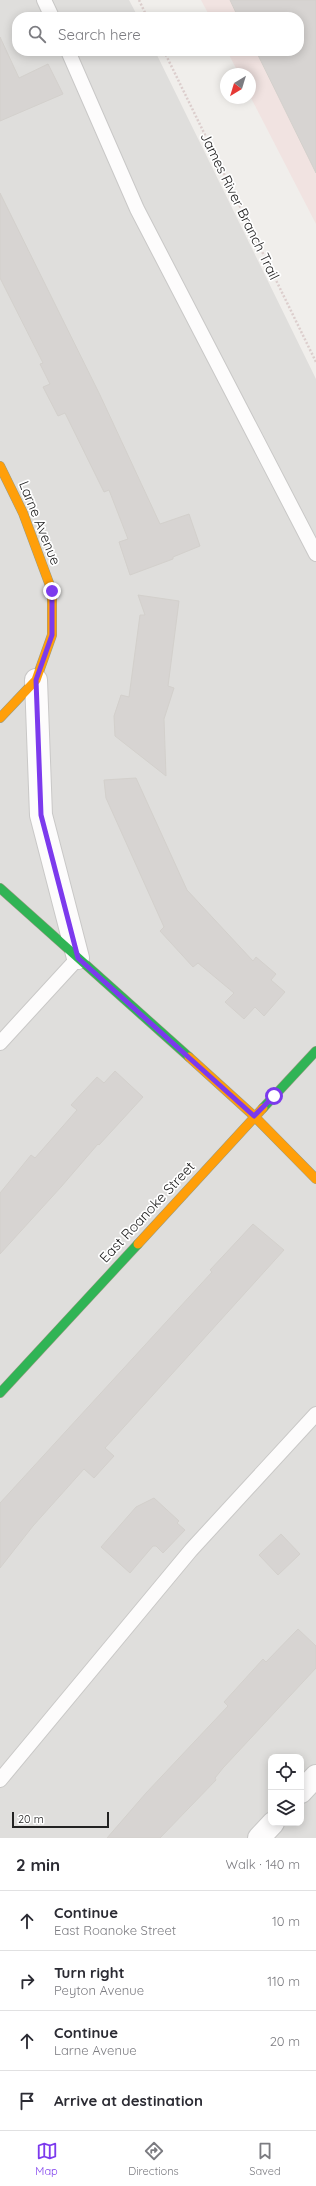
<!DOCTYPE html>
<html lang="en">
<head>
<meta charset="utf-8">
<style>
  :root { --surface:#fff; --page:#f7f7f7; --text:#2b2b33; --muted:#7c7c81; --line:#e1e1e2; --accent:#7c3aed }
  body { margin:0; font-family:Quicksand,sans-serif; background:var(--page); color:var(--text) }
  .controls { position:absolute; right:12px; bottom:12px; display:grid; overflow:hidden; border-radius:8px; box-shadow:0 2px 10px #0003 }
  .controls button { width:36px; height:36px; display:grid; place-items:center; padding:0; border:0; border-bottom:1px solid var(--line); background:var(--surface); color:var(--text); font:20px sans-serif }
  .compass { position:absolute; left:220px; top:68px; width:36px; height:36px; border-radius:50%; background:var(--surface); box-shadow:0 2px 10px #0003; rotate:218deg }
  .scale { position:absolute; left:12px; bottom:10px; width:97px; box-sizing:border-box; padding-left:4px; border:2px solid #222; border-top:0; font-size:11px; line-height:14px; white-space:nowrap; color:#222; -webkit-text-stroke:3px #fff; paint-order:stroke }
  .stop { position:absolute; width:12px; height:12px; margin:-9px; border:3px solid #7c3aed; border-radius:50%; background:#fff }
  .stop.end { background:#7c3aed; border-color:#fff; box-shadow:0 1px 4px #0008 }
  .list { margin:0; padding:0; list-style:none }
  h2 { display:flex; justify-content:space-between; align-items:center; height:52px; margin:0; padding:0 16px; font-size:17px }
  h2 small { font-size:13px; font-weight:400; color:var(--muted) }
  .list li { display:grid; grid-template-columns:26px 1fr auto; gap:12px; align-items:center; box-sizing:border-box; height:60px; padding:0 16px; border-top:1px solid var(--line) }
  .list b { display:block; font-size:15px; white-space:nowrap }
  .list p { margin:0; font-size:13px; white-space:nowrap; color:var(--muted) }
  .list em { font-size:13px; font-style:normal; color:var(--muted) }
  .icon { flex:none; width:22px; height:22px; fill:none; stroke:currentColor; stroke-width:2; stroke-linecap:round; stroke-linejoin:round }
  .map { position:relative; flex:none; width:316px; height:1838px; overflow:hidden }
  .search { position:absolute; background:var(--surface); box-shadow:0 2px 10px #0003; left:12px; right:12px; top:12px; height:44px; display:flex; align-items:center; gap:10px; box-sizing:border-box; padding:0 14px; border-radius:16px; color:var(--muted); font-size:15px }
  .sheet { height:292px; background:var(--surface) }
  nav { display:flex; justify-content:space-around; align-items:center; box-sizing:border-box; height:56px; border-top:1px solid var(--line); background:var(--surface); font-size:11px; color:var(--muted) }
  nav a { display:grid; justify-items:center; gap:2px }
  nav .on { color:var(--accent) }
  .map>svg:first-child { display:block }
  .residential { fill:#dfdedc; fill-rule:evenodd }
  .commercial { fill:#f1e3e1 }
  .building { fill:#d7d4d2; stroke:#d3d0cc }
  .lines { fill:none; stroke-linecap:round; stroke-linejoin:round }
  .lane-casing { stroke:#c9c8c7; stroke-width:16 }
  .street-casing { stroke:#c9c8c7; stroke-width:24 }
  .fast-casing { stroke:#999a82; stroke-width:10 }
  .slow-casing { stroke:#999a82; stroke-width:10 }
  .path { stroke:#dccecd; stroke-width:2.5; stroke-dasharray:2 2; stroke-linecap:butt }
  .lane { stroke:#fdfcfc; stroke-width:14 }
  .street { stroke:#fdfcfc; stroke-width:22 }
  .fast { stroke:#30b455; stroke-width:9 }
  .slow { stroke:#ff9f0a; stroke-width:9 }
  .route { stroke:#7c3aed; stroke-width:5 }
  .labels { text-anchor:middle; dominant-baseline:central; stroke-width:3.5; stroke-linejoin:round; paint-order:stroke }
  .street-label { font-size:14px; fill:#222; stroke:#fff }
</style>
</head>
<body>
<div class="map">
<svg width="316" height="1838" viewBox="0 0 316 1838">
  <rect width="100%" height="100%" fill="#f0eeeb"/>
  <path class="residential" d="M0,0H129L138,17H17V51H155L316,379V1838H0ZM271,1757H301V1823H271Z"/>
  <path class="commercial" d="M201,0H316V224L250,96V74H239L227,51H299V17H210Z"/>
  <path class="building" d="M230,0H316V173L256,51H299V17H238Z
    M0,37L19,78L48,64L63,94L0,121Z
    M0,193L100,395L160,524L189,514L200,546L173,557V559L130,575L119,542L128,539L109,490L104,492L65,413L58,416L43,387L50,384L40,364L43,363L0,278Z
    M138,595L179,601L168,686L174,688L164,719L166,776L115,736L114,716L121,695L129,697L140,615H145Z
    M136,778L187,890L253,961L256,957L276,974L271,980L285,992L264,1016L255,1007L244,1019L225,1002L234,993L198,963L193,967L160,931L164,927L106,798L104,780Z
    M115,1071L143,1097L99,1145L98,1144L61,1187L0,1254V1193L31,1155L35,1158L77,1110L71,1105L97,1077L104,1083Z
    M253,1224L284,1250L105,1448L114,1456L94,1478L84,1469L33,1526L0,1568V1503L212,1272L210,1270Z
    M154,1498L179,1521L177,1523L185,1530L163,1553L156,1546H153L130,1573L101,1547L136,1507Z
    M281,1534L300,1554L278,1575L259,1555Z
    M298,1629L316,1646V1668L223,1768L215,1778L216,1780L160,1838H107L146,1793L228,1706L224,1702L263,1659L266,1662Z"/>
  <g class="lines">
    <defs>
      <path id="lane" d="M44,0L52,17
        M68,51L137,209L316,554
        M0,1043L78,958
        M0,1780L191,1550L316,1414"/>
      <path id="street" d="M36,680L41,815L78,958
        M301,1792L316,1776
        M259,1838L273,1823"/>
      <path id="fast" d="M0,888L189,1057
        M263,1108L316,1051
        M0,1393L138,1244"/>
      <path id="slow" d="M0,466L23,513L52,591V635L36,680L0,718
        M189,1057L254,1116L316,1179
        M138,1244L263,1108"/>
    </defs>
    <use href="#lane" class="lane-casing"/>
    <use href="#street" class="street-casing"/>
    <use href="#fast" class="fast-casing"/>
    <use href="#slow" class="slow-casing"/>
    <path class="path" d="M139,0L147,17
      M164,51L316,362"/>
    <use href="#lane" class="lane"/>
    <use href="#street" class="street"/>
    <use href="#fast" class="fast"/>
    <use href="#slow" class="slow"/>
  </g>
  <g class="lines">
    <path class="route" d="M52,591V635L36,680L41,815L78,958L254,1116L274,1096"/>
  </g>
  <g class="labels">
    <g class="street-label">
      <text transform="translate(240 206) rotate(64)">James River Branch Trail</text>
      <text transform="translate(40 523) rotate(68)">Larne Avenue</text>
      <text transform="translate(147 1212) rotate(-47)">East Roanoke Street</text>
    </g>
  </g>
</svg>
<div class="controls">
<button><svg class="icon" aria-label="locate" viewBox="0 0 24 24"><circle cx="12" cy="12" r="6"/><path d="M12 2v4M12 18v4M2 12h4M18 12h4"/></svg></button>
<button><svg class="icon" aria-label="layers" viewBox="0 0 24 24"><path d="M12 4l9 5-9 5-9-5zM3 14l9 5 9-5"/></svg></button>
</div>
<svg class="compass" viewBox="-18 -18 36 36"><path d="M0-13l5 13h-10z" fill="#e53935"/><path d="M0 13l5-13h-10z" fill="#7c7c81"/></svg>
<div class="scale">20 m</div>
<div class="stop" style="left:274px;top:1096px"></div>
<div class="stop end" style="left:52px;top:591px"></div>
<div class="search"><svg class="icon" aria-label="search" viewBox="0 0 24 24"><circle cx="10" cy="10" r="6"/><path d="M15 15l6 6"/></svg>Search here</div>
</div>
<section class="sheet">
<h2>2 min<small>Walk · 140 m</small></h2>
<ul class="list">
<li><svg class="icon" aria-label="ahead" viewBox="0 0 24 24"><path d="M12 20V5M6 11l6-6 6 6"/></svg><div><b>Continue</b><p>East Roanoke Street</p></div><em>10 m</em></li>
<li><svg class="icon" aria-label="right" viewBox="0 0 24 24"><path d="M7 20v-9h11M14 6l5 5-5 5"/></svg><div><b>Turn right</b><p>Peyton Avenue</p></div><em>110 m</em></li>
<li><svg class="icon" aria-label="ahead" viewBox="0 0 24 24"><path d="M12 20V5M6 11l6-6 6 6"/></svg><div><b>Continue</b><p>Larne Avenue</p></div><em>20 m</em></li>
<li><svg class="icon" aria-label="arrive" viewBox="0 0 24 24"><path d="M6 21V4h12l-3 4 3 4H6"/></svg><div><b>Arrive at destination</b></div></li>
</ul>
</section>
<nav>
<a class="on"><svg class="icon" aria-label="map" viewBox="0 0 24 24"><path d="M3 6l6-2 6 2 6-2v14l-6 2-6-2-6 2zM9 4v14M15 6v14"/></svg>Map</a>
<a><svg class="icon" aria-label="directions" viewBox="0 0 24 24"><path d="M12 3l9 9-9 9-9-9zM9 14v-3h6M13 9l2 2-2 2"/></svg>Directions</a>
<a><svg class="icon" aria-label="saved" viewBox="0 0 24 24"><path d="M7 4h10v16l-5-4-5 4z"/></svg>Saved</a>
</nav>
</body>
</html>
